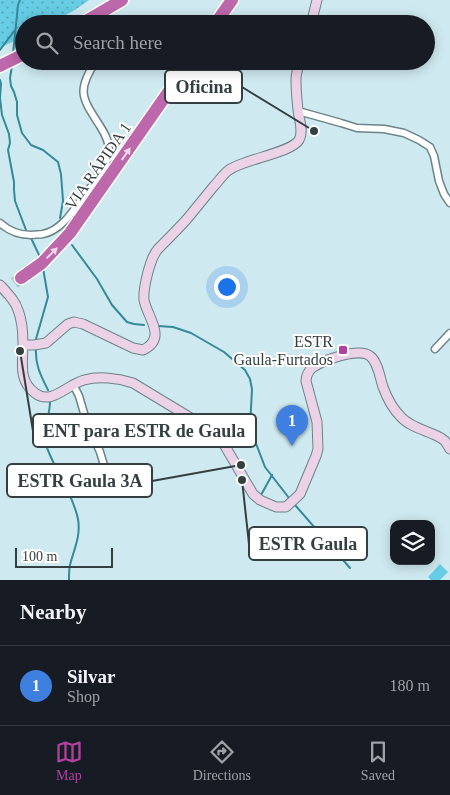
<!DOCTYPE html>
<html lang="en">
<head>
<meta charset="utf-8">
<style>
  :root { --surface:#171b24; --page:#20242c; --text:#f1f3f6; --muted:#9ea1a6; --line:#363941; --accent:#b1419e }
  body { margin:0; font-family:Georgia,serif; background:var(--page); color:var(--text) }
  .controls { position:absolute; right:15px; bottom:15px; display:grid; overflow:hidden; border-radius:10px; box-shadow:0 2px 12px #0003 }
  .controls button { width:45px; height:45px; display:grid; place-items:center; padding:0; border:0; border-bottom:1px solid var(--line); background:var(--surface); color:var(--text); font:25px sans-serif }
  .scale { position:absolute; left:15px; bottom:12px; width:98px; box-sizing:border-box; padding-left:5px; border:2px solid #343f42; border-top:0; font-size:14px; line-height:18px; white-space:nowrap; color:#343f42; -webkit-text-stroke:4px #fff; paint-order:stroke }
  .you { position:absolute; left:226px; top:286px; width:18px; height:18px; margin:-12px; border:4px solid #fff; border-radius:50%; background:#1a73e8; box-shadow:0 0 0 8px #1a73e833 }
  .badge { display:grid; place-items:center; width:32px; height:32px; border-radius:50%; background:var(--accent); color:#fff; font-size:16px; font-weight:700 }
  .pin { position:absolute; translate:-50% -41px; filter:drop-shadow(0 1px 2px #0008) }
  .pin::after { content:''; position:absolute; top:26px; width:18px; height:15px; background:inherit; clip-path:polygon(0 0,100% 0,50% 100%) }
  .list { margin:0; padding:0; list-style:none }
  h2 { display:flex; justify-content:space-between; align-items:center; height:65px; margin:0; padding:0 20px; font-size:21px }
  h2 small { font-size:16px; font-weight:400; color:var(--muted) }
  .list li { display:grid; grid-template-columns:32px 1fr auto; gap:15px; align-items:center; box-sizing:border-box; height:80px; padding:0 20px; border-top:1px solid var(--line) }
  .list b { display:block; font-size:19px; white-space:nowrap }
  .list p { margin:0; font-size:16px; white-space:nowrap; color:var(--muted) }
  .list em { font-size:16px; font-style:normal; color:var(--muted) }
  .icon { flex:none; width:28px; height:28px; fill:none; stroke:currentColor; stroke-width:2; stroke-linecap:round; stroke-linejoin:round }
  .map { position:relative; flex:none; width:450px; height:580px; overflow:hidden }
  .search { position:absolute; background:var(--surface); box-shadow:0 2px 12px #0003; left:15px; right:15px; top:15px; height:55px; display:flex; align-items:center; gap:12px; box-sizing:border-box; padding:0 18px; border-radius:28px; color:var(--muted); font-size:19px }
  .sheet { height:145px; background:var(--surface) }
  nav { display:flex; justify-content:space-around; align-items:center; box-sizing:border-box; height:70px; border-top:1px solid var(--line); background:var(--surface); font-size:14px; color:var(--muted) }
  nav a { display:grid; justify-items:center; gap:2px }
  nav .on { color:var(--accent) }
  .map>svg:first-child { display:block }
  .grass { fill:url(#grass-dots) }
  .garden { fill:#66cde4 }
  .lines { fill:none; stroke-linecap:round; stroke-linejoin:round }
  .stream { stroke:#34899a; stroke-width:2 }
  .highway-tunnel { stroke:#afc7cc; stroke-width:12; stroke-dasharray:12 6; stroke-linecap:butt }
  .street-casing { stroke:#6b848a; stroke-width:9 }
  .secondary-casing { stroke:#6b848a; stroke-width:11 }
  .highway-casing { stroke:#fff; stroke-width:15 }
  .street { stroke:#fff; stroke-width:6 }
  .secondary { stroke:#ebd2e6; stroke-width:9 }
  .highway { stroke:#bd68ab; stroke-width:12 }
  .oneway { fill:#eed9ea }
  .poi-dot { fill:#b1419e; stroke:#fff; stroke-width:2 }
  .labels { text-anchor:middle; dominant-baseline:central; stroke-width:4; stroke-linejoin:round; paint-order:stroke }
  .street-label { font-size:16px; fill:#343f42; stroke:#fff }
  .poi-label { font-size:16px; fill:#343f42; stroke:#fff; text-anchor:end }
  .leader { fill:none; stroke:#343f42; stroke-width:2 }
  .callout-dot { fill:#343f42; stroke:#fff; stroke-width:2 }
  .callout { fill:#fff; stroke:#343f42; stroke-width:2 }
  .callout-label { font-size:18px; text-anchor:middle; font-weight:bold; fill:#343f42 }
</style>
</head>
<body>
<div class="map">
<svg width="450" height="580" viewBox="0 0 450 580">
  <defs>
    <pattern id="grass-dots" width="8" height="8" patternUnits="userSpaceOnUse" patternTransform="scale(1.25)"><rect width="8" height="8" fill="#66cde4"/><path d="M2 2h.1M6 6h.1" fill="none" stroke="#55a8ba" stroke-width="1.8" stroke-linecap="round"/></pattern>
  </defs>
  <rect width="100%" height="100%" fill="#cee9ef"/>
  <path class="grass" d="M0,0H89L75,10L48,24H24V36L0,48Z"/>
  <path class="garden" d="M440,564L448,572L440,580H431L428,577Z"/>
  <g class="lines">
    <path class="stream" d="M0,50L15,30
      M13,54L18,5L20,0
      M12,66L10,78L11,86L14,92L17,102V115L22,133L31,145L43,150L58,162L61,174L63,201L60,218
      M0,80L1,84L0,98L2,115L9,134L10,143L8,150L14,182V190L15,201L26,230
      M31,238L40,257
      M72,245L97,279L112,305L127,322L134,324L144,325
      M158,326L173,327L191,333L224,352L245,370L250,379L252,389L250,428L265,467L289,498
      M36,339L48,297L43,268
      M36,349C35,365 41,376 48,390
      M50,399C51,413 43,427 45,441C47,450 51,457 55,466C64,483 74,501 78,519C81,536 74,549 70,565C69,569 69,575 69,580
      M261,495L272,475
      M295,505L350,568"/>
    <path class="highway-tunnel" d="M0,294L21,278"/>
    <defs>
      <path id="street" d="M172,73L181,61
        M298,111L341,123L357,128L384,129L404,133L419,140L430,147L434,156L439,181L444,194L450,203
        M0,223C9,231 19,235 31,235C35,234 39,235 43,234C63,230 75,208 86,193C96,181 108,167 109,150C109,141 105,134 100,126C82,98 76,91 96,61
        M435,349L450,333
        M73,384L79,396L86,420L100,452L106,472"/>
      <path id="secondary" d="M311,24L317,0
        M0,285C7,293 15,300 18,310C22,320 23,333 23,344C23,362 18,381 35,393C51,406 68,384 84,380C99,376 118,378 133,383L209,429L218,437L225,446L253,494L260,500L276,507H286L300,494L316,456L318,449L317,422L306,381C306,377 307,374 310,370C318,361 359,347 370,356C378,362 380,378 383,387C387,398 393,409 401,417C411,428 429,431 441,438L445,441L450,449
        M23,345H34L46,343L68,324L74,322L83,324L133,348L143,350C168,338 147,317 144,300C143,288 150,258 158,249C168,239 178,229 187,219C196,208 205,197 214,186C219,181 223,174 229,170C244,159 291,153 299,140C304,131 299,120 298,110C297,101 296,90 296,80C296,74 298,67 300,61"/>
      <path id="highway" d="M81,24L122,0
        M215,24L232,0
        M0,66L24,54
        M21,278L42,263L70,233L190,61"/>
    </defs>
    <use href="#street" class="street-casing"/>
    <use href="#secondary" class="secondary-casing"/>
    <use href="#highway" class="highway-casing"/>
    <use href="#street" class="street"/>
    <use href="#secondary" class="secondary"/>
    <use href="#highway" class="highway"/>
  </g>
  <defs><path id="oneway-solid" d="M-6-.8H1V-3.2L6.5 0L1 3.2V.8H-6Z" transform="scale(1.25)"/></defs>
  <g class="oneway">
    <use href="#oneway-solid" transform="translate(126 154) rotate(-55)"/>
    <use href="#oneway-solid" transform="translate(52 253) rotate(-44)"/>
  </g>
  <rect class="poi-dot" x="338" y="345" width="10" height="10" rx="2.5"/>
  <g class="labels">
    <g class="street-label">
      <text transform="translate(98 166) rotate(-55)">VIA RÁPIDA 1</text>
    </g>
    <g class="poi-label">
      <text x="333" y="341">ESTR<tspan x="333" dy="18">Gaula-Furtados</tspan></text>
    </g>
  </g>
  <path class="leader" d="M314 131L242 87M20 351L33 431M241 465L152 481M242 480L249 544"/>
  <g class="callout-dot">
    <circle cx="314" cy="131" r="5"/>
    <circle cx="20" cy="351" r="5"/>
    <circle cx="241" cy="465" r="5"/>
    <circle cx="242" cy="480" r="5"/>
  </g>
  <g class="callout">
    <rect x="165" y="70" width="77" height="33" rx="5"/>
    <rect x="33" y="414" width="223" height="33" rx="5"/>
    <rect x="7" y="464" width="145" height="33" rx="5"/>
    <rect x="249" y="527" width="118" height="33" rx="5"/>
  </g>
  <g class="callout-label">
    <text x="204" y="93">Oficina</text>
    <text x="144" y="437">ENT para ESTR de Gaula</text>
    <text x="80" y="487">ESTR Gaula 3A</text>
    <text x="308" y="550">ESTR Gaula</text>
  </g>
</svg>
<div class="controls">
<button><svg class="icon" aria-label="layers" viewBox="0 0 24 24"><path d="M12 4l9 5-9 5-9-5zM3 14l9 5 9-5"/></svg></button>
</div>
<div class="scale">100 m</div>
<div class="you"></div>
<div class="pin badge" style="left:292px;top:446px;background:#3f7fe0">1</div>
<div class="search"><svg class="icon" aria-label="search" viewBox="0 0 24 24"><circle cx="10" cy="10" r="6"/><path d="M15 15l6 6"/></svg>Search here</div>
</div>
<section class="sheet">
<h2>Nearby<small></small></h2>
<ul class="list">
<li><span class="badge" style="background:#3f7fe0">1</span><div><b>Silvar</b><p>Shop</p></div><em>180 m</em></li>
</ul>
</section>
<nav>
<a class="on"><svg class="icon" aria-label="map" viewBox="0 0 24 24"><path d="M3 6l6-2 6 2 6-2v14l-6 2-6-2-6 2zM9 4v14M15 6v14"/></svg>Map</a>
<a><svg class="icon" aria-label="directions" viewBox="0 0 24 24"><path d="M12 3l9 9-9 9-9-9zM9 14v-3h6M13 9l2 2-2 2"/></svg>Directions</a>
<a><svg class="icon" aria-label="saved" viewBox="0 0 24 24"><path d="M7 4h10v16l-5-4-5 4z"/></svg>Saved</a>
</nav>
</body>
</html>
